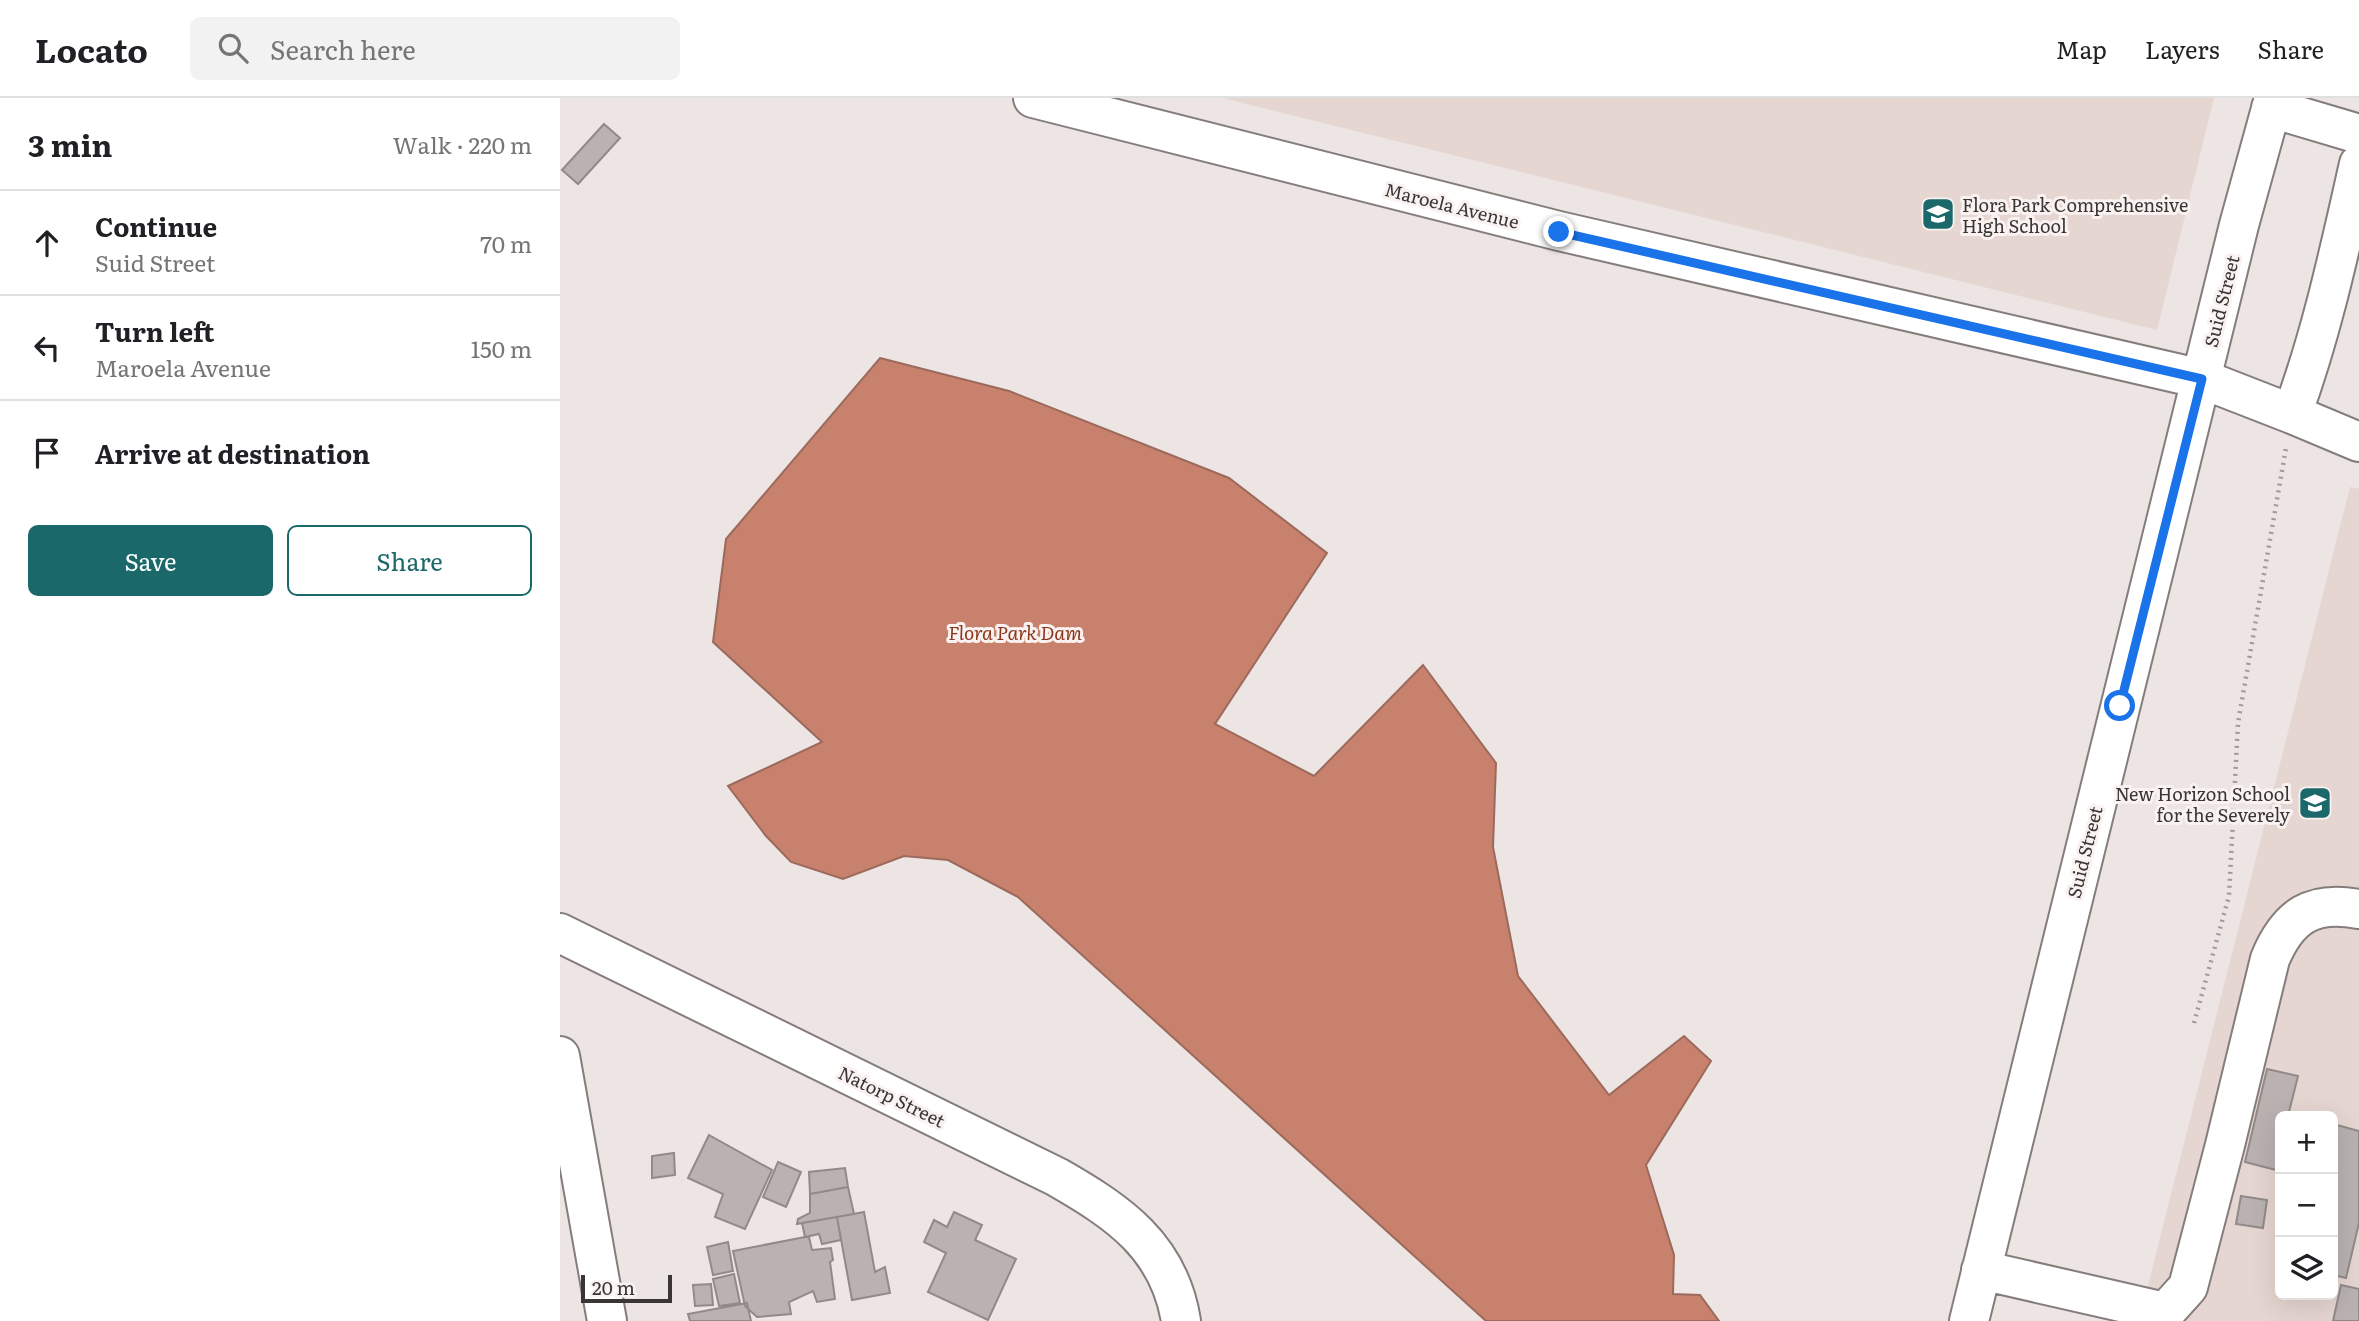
<!DOCTYPE html>
<html lang="en">
<head>
<meta charset="utf-8">
<style>
  :root { --surface:#fff; --page:#f2f2f2; --text:#202124; --muted:#757577; --line:#e0e0e0; --accent:#1a6869 }
  body { margin:0; font-family:Literata,serif; background:var(--page); color:var(--text) }
  .controls { position:absolute; right:21px; bottom:21px; display:grid; overflow:hidden; border-radius:10px; box-shadow:0 7px 28px #0002 }
  .controls button { width:63px; height:63px; display:grid; place-items:center; padding:0; border:0; border-bottom:2px solid var(--line); background:var(--surface); color:var(--text); font:35px sans-serif }
  .scale { position:absolute; left:21px; bottom:18px; width:91px; box-sizing:border-box; padding-left:7px; border:4px solid #393635; border-top:0; font-size:19px; line-height:24px; white-space:nowrap; color:#393635; -webkit-text-stroke:5px #faf2f0; paint-order:stroke }
  .stop { position:absolute; width:21px; height:21px; margin:-16px; border:5px solid #1a73e8; border-radius:50%; background:#fff }
  .stop.end { background:#1a73e8; border-color:#fff; box-shadow:0 2px 7px #0008 }
  .list { margin:0; padding:0; list-style:none }
  h2 { display:flex; justify-content:space-between; align-items:center; height:91px; margin:0; padding:0 28px; font-size:30px }
  h2 small { font-size:23px; font-weight:400; color:var(--muted) }
  .list li { display:grid; grid-template-columns:46px 1fr auto; gap:21px; align-items:center; box-sizing:border-box; height:105px; padding:0 28px; border-top:2px solid var(--line) }
  .list b { display:block; font-size:26px; white-space:nowrap }
  .list p { margin:0; font-size:23px; white-space:nowrap; color:var(--muted) }
  .list em { font-size:23px; font-style:normal; color:var(--muted) }
  .actions { display:flex; gap:14px; padding:21px 28px }
  .actions a { flex:1; padding:16px 0; border:2px solid var(--accent); border-radius:10px; text-align:center; font-size:24px; color:var(--accent) }
  .actions .main { background:var(--accent); color:#fff }
  .icon { flex:none; width:38px; height:38px; fill:none; stroke:currentColor; stroke-width:2; stroke-linecap:round; stroke-linejoin:round }
  .map { position:relative; flex:none; width:1799px; height:1223px; overflow:hidden }
  header { display:flex; align-items:center; gap:42px; box-sizing:border-box; height:98px; padding:0 35px; background:var(--surface); border-bottom:2px solid var(--line) }
  header strong { font-size:33px }
  nav { display:flex; gap:38px; margin-inline-start:auto; font-size:24px }
  .search { width:490px; height:63px; background:var(--page); display:flex; align-items:center; gap:18px; box-sizing:border-box; padding:0 24px; border-radius:10px; color:var(--muted); font-size:26px }
  main { display:flex }
  aside { flex:1; background:var(--surface) }
  .map>svg:first-child { display:block }
  .built { fill:#e6d6d1; fill-rule:evenodd }
  .water { fill:#c7816d; stroke:#9c6a5c; stroke-width:2 }
  .building { fill:#b9b2b0; stroke:#918a88; stroke-width:2 }
  .lines { fill:none; stroke-linecap:round; stroke-linejoin:round }
  .minor-casing { stroke:#847d7b; stroke-width:42 }
  .path { stroke:#a09a99; stroke-width:4.5; stroke-dasharray:2 5; stroke-linecap:butt }
  .minor { stroke:#fff; stroke-width:38 }
  .route { stroke:#1a73e8; stroke-width:9 }
  .labels { text-anchor:middle; dominant-baseline:central; stroke-width:6; stroke-linejoin:round; paint-order:stroke }
  .poi-label { font-size:18px; fill:#393635; stroke:#faf2f0; text-anchor:start }
  .street-label { font-size:18px; fill:#393635; stroke:#faf2f0 }
  .water-label { font-size:19px; font-style:italic; fill:#8b361d; stroke:#faf2f0 }
</style>
</head>
<body>
<header>
<strong>Locato</strong>
<div class="search"><svg class="icon" aria-label="search" viewBox="0 0 24 24"><circle cx="10" cy="10" r="6"/><path d="M15 15l6 6"/></svg>Search here</div>
<nav><a>Map</a><a>Layers</a><a>Share</a></nav>
</header>
<main>
<aside>
<h2>3 min<small>Walk · 220 m</small></h2>
<ul class="list">
<li><svg class="icon" aria-label="ahead" viewBox="0 0 24 24"><path d="M12 20V5M6 11l6-6 6 6"/></svg><div><b>Continue</b><p>Suid Street</p></div><em>70 m</em></li>
<li><svg class="icon" aria-label="left" viewBox="0 0 24 24"><path d="M17 20v-9H6M10 6l-5 5 5 5"/></svg><div><b>Turn left</b><p>Maroela Avenue</p></div><em>150 m</em></li>
<li><svg class="icon" aria-label="arrive" viewBox="0 0 24 24"><path d="M6 21V4h12l-3 4 3 4H6"/></svg><div><b>Arrive at destination</b></div></li>
</ul>
<div class="actions"><a class="main">Save</a><a>Share</a></div>
</aside>
<div class="map">
<svg width="1799" height="1223" viewBox="0 0 1799 1223">
  <rect width="100%" height="100%" fill="#ede5e3"/>
  <path class="built" d="M663,0H1654L1597,232Z
    M1790,389L1799,391V1223H1579ZM1720,1018H1773V1197H1720Z"/>
  <path class="water" d="M320,260L449,293L669,380L767,455L655,626L754,678L863,567L936,665L933,749L958,878L1049,997L1124,938L1151,963L1086,1067L1114,1157L1113,1196L1140,1197L1159,1223H926L458,799L388,762L344,758L283,781L231,764L206,738L168,688L262,644L153,544L166,441Z"/>
  <path class="building" d="M44,26L60,40L18,86L2,72Z
    M1707,971L1738,978L1728,1018H1720V1053L1716,1072L1685,1064Z
    M1773,1026L1799,1033V1125L1786,1180L1773,1177Z
    M149,1037L212,1072L185,1131L155,1119L163,1096L128,1080Z
    M114,1055L115,1077L92,1080V1058Z
    M218,1064L241,1074L226,1109L203,1099Z
    M285,1070L288,1089L250,1096L249,1074Z
    M288,1089L294,1116L237,1126L238,1121L250,1115V1096Z
    M1681,1098L1707,1102L1703,1130L1676,1126Z
    M304,1114L315,1174L325,1169L330,1195L292,1202L277,1119Z
    M394,1114L422,1127L415,1142L456,1161L428,1222L368,1194L386,1155L364,1144L374,1122L387,1129Z
    M277,1119L281,1142L262,1146L259,1136L245,1139L242,1125Z
    M245,1139H249L252,1152L271,1150L273,1162L270,1164L275,1201L257,1204L253,1193L229,1204L231,1216L197,1219L185,1208L173,1153Z
    M168,1144L173,1173L153,1177L147,1149Z
    M174,1176L180,1205L159,1208L153,1181Z
    M151,1186L153,1207L135,1208L133,1187Z
    M1781,1187L1799,1191V1223H1773Z
    M187,1205L191,1223H130L128,1216Z"/>
  <g class="lines">
    <defs>
      <path id="minor" d="M473,0L999,133L1642,281L1732,316C1762,235 1780,150 1799,66
        M1711,10L1799,36
        M1732,316L1799,344
        M0,835L497,1079C558,1114 609,1148 621,1223
        M0,958L47,1223
        M1421,1172L1596,1212L1609,1210L1628,1189L1665,1047L1710,861C1728,818 1752,802 1799,811
        M1409,1223L1679,127L1714,0"/>
    </defs>
    <use href="#minor" class="minor-casing"/>
    <path class="path" d="M1634,925L1669,798L1678,625L1726,350"/>
    <use href="#minor" class="minor"/>
  </g>
  <g class="lines">
    <path class="route" d="M999,134L1642,281L1560,608"/>
  </g>
  <defs>
    <symbol id="school-square" viewBox="-11 -11 22 22"><rect x="-9" y="-9" width="18" height="18" rx="4" fill="#1a6869" stroke="#faf2f0"/><path d="M0-5L7-2L0 1L-7-2ZM-4 1L0 2.5L4 1V4Q0 6-4 4Z" fill="#fff"/></symbol>
  </defs>
  <g fill-rule="evenodd">
    <use href="#school-square" x="1359" y="97" width="38" height="38"/>
    <use href="#school-square" x="1736" y="686" width="38" height="38"/>
  </g>
  <g class="labels">
    <g class="poi-label">
      <text x="1402" y="106">Flora Park Comprehensive<tspan x="1402" dy="21">High School</tspan></text>
      <text x="1730" y="695" text-anchor="end">New Horizon School<tspan x="1730" dy="21">for the Severely</tspan></text>
    </g>
    <g class="street-label">
      <text transform="translate(892 107) rotate(14)">Maroela Avenue</text>
      <text transform="translate(1661 203) rotate(-76)">Suid Street</text>
      <text transform="translate(1524 754) rotate(-76)">Suid Street</text>
      <text transform="translate(332 998) rotate(26)">Natorp Street</text>
    </g>
    <g class="water-label">
      <text x="455" y="534">Flora Park Dam</text>
    </g>
  </g>
</svg>
<div class="controls">
<button>+</button>
<button>−</button>
<button><svg class="icon" aria-label="layers" viewBox="0 0 24 24"><path d="M12 4l9 5-9 5-9-5zM3 14l9 5 9-5"/></svg></button>
</div>
<div class="scale">20 m</div>
<div class="stop" style="left:1560px;top:608px"></div>
<div class="stop end" style="left:999px;top:134px"></div>
</div>
</main>
</body>
</html>
